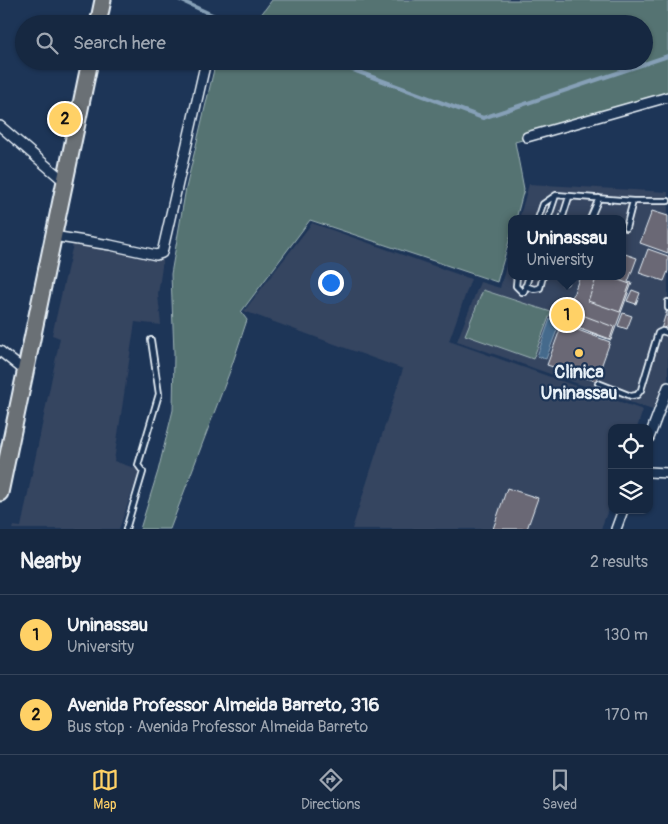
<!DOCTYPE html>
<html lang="en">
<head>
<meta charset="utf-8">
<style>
  :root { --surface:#162841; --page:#23344c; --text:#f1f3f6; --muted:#9ea6b1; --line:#35445a; --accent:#ffd166 }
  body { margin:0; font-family:Pangolin,sans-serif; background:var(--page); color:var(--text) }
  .controls { position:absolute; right:15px; bottom:15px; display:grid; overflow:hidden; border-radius:10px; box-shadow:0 1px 4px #0004 }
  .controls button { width:45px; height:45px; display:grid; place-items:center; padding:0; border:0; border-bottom:1px solid var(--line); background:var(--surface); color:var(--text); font:25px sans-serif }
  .you { position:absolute; left:330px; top:282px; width:18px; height:18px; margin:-12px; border:4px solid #fff; border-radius:50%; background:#1a73e8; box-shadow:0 0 0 8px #1a73e833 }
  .badge { display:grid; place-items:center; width:32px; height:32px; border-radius:50%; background:var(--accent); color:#111; font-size:16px; font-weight:700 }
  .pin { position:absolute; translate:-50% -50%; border:2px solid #fff; box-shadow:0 1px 5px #0006 }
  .popup { position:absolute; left:508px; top:215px; width:118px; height:65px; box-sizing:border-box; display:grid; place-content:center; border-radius:10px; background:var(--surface); filter:drop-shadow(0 1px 4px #0005); font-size:16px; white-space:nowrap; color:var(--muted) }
  .popup b { font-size:19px; color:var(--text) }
  .popup::after { content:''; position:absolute; left:50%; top:100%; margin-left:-10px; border:10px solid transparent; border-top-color:var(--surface) }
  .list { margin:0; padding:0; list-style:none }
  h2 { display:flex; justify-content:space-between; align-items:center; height:65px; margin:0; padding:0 20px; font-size:21px }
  h2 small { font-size:16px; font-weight:400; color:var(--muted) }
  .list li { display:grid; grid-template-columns:32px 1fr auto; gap:15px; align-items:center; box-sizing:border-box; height:80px; padding:0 20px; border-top:1px solid var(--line) }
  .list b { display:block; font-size:19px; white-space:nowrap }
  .list p { margin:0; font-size:16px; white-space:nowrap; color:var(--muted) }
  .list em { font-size:16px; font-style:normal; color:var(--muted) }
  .icon { flex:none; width:28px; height:28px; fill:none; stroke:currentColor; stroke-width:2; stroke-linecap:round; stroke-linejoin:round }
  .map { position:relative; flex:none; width:668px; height:529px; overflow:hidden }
  .search { position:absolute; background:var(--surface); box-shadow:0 1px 4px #0004; left:15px; right:15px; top:15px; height:55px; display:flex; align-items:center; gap:12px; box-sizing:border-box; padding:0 18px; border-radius:28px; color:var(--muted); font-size:19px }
  .sheet { height:225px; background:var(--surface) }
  nav { display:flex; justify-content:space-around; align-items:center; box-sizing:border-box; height:70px; border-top:1px solid var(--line); background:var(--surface); font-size:14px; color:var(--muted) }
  nav a { display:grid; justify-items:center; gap:2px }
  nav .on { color:var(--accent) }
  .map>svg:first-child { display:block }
  .built { fill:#344460 }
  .green { fill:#547372; stroke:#9eb2b5 }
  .water { fill:#446a8c; stroke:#86a0b7 }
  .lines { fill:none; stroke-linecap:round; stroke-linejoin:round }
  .stream { stroke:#86a0b7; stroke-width:4 }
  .building { fill:#6a6874; stroke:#e8f1f8 }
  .lane-casing { stroke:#e8f1f8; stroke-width:8 }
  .street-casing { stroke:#e8f1f8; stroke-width:12 }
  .primary-casing { stroke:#e8f1f8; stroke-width:19 }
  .lane { stroke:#1d3557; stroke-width:4.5 }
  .street { stroke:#1d3557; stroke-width:9 }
  .primary { stroke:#6b6f75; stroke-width:15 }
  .poi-dot { fill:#ffd166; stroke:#1d3557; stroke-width:2 }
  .labels { text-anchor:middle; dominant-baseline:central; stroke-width:4.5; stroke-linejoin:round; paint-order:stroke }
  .poi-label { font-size:18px; font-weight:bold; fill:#e8f1f8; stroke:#1d3557 }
</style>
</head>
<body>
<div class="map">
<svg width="668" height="529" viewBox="0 0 668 529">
  <rect width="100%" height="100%" fill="#1d3557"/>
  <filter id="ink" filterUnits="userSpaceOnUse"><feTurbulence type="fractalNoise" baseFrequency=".02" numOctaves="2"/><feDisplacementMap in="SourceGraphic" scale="10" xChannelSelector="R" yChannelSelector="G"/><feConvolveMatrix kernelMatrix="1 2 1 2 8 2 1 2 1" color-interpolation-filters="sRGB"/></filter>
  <g filter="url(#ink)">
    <path class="built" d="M529,184L668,192V385L658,412L457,341L480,282L500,288L512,245V276H622V219H519Z
      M312,223L471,279L449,341L643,410L637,428H612V499L601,529H352L403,369L244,311Z
      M73,244L163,260L158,294L161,325L135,322L114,461L140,470L119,529H12L13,526L21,527L60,338L52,335Z"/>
    <path class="green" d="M272,0H668V100L515,142L524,189L516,219H512V231L497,282L310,220L241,312L247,320L230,371L170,529H140L158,471L173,410L174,353L171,274L186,188L216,61H644V24H254Z
      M483,290L551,312L533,359L465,335Z"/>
    <path class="water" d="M550,319L560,322L546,359L537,356Z"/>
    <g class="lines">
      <path class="stream" d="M180,0L232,24
        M329,61L483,118L668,56"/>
    </g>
    <path class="building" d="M652,211L668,216V253L640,243Z
      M648,249L668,256V271L664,281L639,273Z
      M622,253L637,258L628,282L632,283L611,340L563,323L580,276H622Z
      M597,276H607L630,284L620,312L588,301Z
      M632,290L640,293L636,304L627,301Z
      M569,310L614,327L610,339L564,322Z
      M667,310L668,326L661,329Z
      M623,313L632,316L627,329L618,326Z
      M562,324L610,342L596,381L547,365Z
      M507,488L538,498L527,529H493Z"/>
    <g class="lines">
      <defs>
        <path id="lane" d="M538,219L543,204L556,195L633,201H668
          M548,219L556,195
          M562,219L569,197
          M590,219L599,198
          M626,228L633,201
          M517,276L516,286L522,292H524L529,276
          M565,282L567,276
          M525,286L534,289L540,288L543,276
          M668,302V308
          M598,383L631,396L637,395L641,390L658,333L662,331L668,333
          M126,529L143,472L138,465L159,394L151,340"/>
        <path id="street" d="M0,126L64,181
          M527,137L668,97
          M53,236L110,245L156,255L162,253L206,61
          M0,351L25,371
          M649,438L668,387
          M649,472L668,473
          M616,529L623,510"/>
        <path id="primary" d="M98,24L103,0
          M0,493L90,61"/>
      </defs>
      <use href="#lane" class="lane-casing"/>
      <use href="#street" class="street-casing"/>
      <use href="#primary" class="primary-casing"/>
      <use href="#lane" class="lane"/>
      <use href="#street" class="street"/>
      <use href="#primary" class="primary"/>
    </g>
  </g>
  <circle class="poi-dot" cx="579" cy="353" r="5"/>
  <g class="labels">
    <g class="poi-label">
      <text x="579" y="372">Clinica<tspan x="579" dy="21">Uninassau</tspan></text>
    </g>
  </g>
</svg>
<div class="controls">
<button><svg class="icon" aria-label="locate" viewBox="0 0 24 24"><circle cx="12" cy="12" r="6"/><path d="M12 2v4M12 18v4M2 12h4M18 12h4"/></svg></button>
<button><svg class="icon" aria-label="layers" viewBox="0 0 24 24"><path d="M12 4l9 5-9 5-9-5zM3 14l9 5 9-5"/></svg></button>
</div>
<div class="you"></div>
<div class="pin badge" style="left:567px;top:315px">1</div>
<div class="popup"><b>Uninassau</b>University</div>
<div class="pin badge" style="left:65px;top:119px">2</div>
<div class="search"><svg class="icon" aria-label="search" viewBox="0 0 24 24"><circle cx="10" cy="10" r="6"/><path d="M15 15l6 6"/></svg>Search here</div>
</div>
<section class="sheet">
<h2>Nearby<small>2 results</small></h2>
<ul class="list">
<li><span class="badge">1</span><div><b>Uninassau</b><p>University</p></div><em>130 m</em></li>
<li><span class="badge">2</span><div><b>Avenida Professor Almeida Barreto, 316</b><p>Bus stop · Avenida Professor Almeida Barreto</p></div><em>170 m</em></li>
</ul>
</section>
<nav>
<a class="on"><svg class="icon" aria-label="map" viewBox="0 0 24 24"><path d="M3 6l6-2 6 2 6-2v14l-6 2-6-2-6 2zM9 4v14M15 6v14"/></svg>Map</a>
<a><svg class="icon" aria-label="directions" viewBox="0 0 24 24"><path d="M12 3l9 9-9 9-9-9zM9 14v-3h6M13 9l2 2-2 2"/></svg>Directions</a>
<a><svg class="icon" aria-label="saved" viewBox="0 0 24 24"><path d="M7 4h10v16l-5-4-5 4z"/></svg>Saved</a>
</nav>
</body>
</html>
